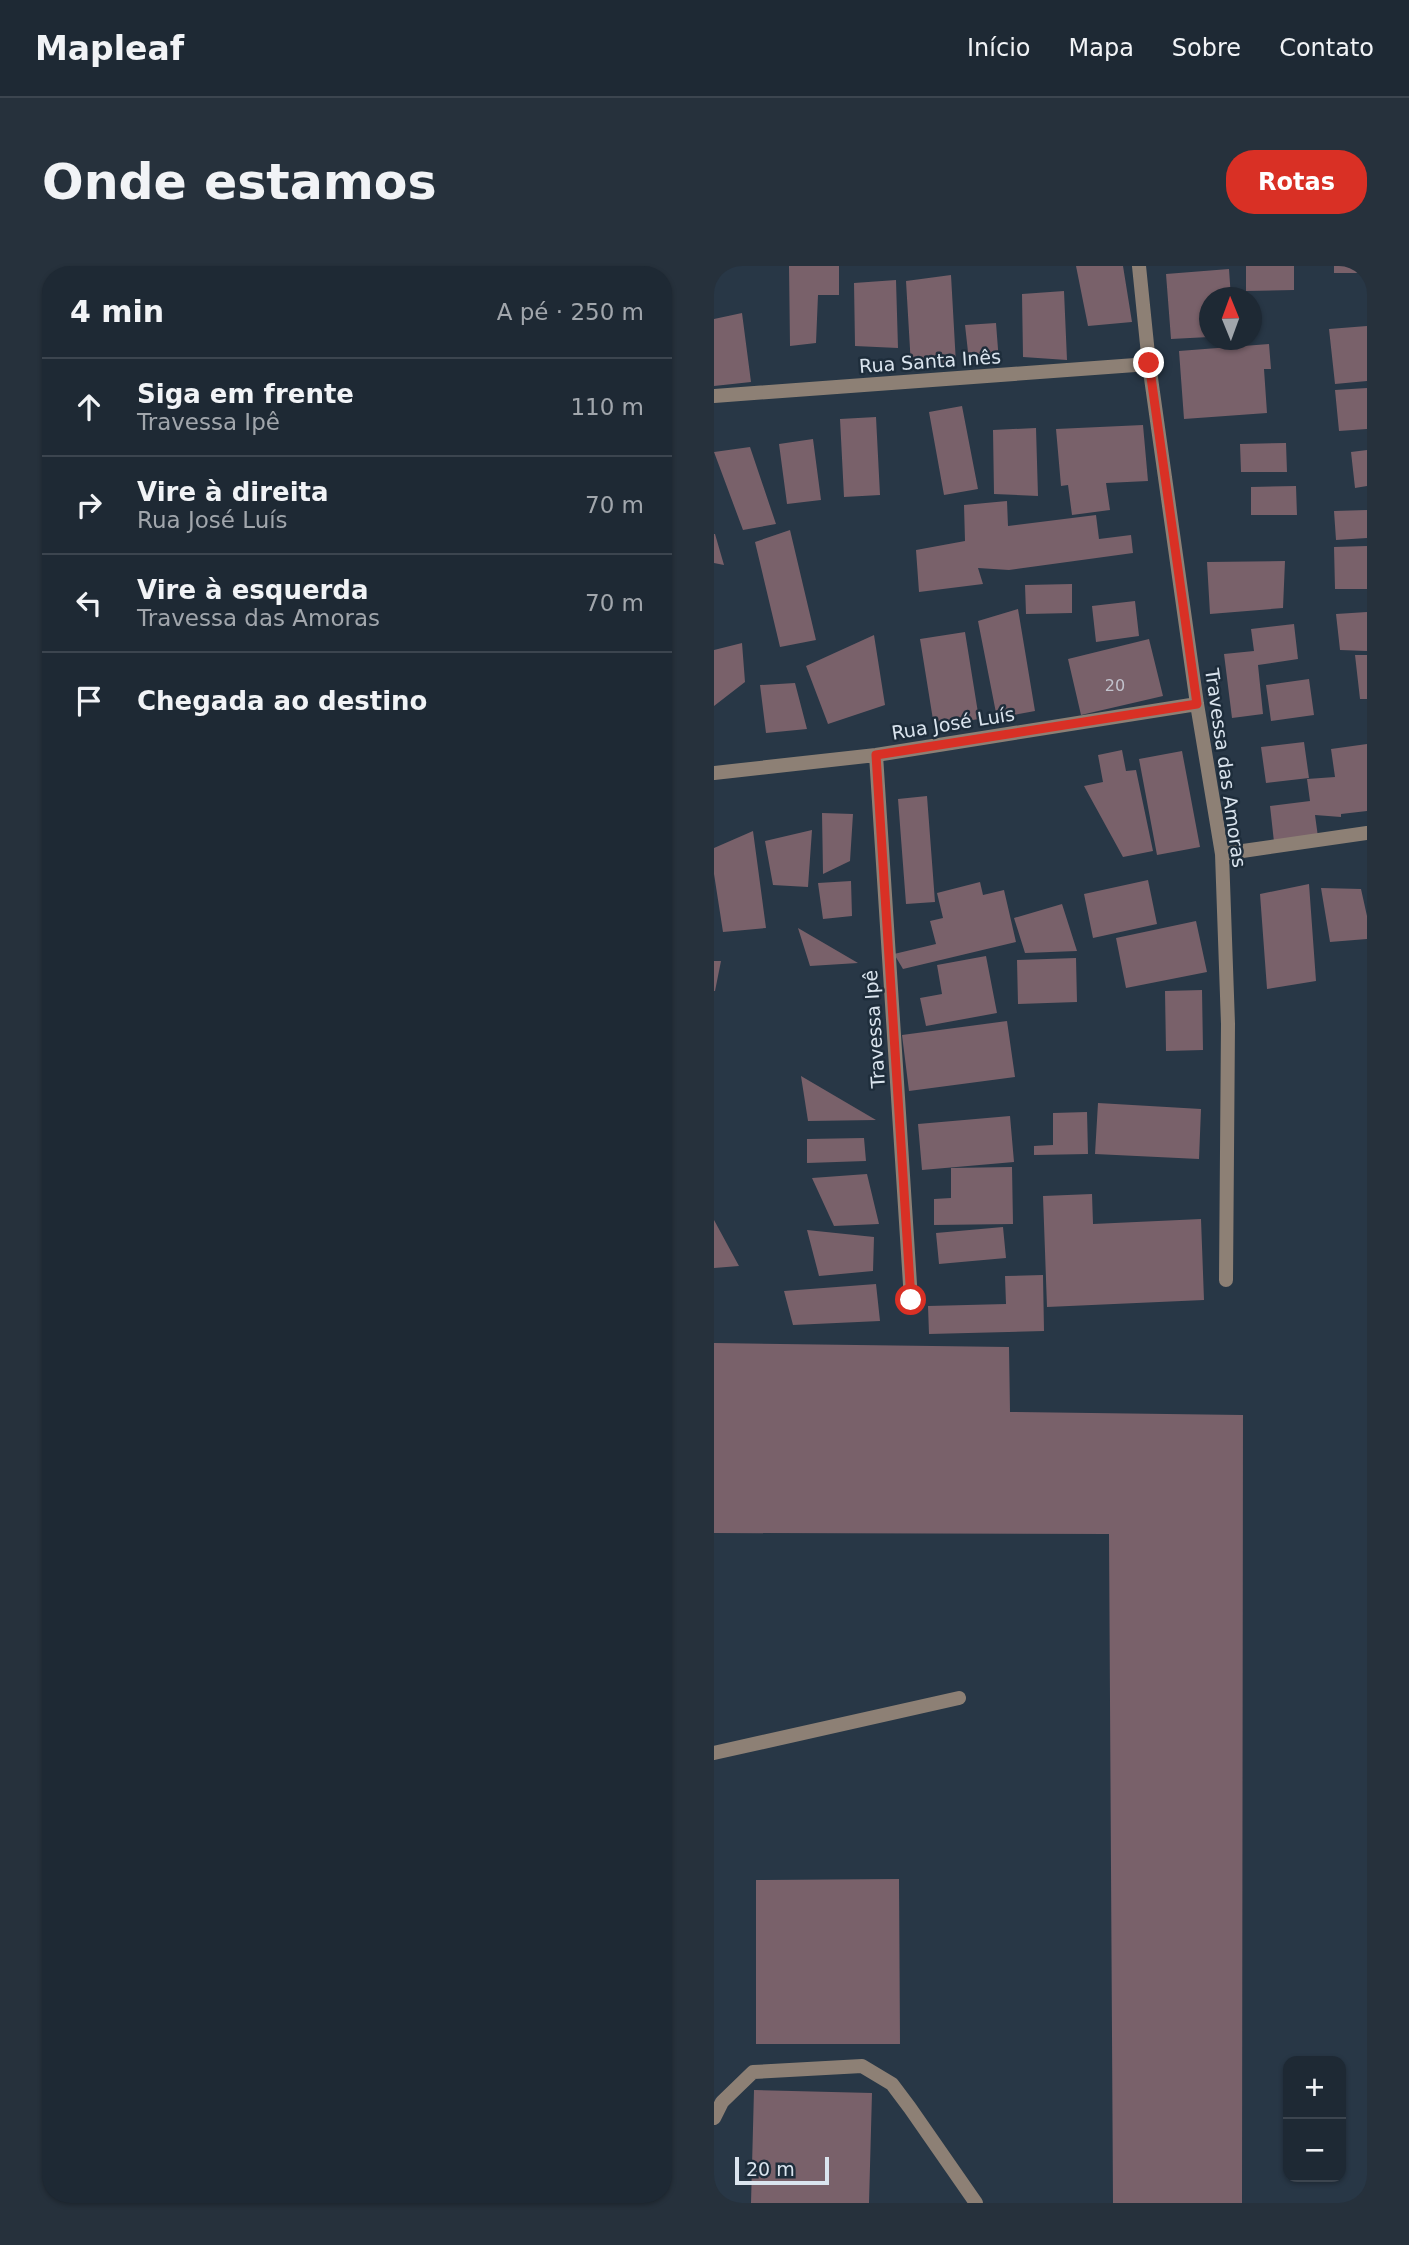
<!DOCTYPE html>
<html lang="pt">
<head>
<meta charset="utf-8">
<style>
  :root { --surface:#1e2934; --page:#26313c; --text:#f1f3f6; --muted:#a1a6ac; --line:#3c454f; --accent:#d93025 }
  body { margin:0; font-family:"DejaVu Sans",sans-serif; background:var(--page); color:var(--text) }
  .controls { position:absolute; right:21px; bottom:21px; display:grid; overflow:hidden; border-radius:14px; box-shadow:0 2px 5px #0004 }
  .controls button { width:63px; height:63px; display:grid; place-items:center; padding:0; border:0; border-bottom:2px solid var(--line); background:var(--surface); color:var(--text); font:35px sans-serif }
  .compass { position:absolute; left:485px; top:21px; width:63px; height:63px; border-radius:50%; background:var(--surface); box-shadow:0 2px 5px #0004; rotate:359deg }
  .scale { position:absolute; left:21px; bottom:18px; width:94px; box-sizing:border-box; padding-left:7px; border:4px solid #dae4ee; border-top:0; font-size:19px; line-height:24px; white-space:nowrap; color:#dae4ee; -webkit-text-stroke:5px #1e2d3b; paint-order:stroke }
  .stop { position:absolute; width:21px; height:21px; margin:-16px; border:5px solid #d93025; border-radius:50%; background:#fff }
  .stop.end { background:#d93025; border-color:#fff; box-shadow:0 2px 7px #0008 }
  .list { margin:0; padding:0; list-style:none }
  h2 { display:flex; justify-content:space-between; align-items:center; height:91px; margin:0; padding:0 28px; font-size:30px }
  h2 small { font-size:23px; font-weight:400; color:var(--muted) }
  .list li { display:grid; grid-template-columns:46px 1fr auto; gap:21px; align-items:center; box-sizing:border-box; height:98px; padding:0 28px; border-top:2px solid var(--line) }
  .list b { display:block; font-size:26px; white-space:nowrap }
  .list p { margin:0; font-size:23px; white-space:nowrap; color:var(--muted) }
  .list em { font-size:23px; font-style:normal; color:var(--muted) }
  .icon { flex:none; width:38px; height:38px; fill:none; stroke:currentColor; stroke-width:2; stroke-linecap:round; stroke-linejoin:round }
  .map { position:relative; flex:none; width:653px; height:1937px; overflow:hidden; border-radius:28px }
  header { display:flex; align-items:center; gap:42px; box-sizing:border-box; height:98px; padding:0 35px; background:var(--surface); border-bottom:2px solid var(--line) }
  header strong { font-size:33px }
  nav { display:flex; gap:38px; margin-inline-start:auto; font-size:24px }
  .intro { display:flex; align-items:center; justify-content:space-between; box-sizing:border-box; height:168px; padding:0 42px }
  h1 { margin:0; font-size:49px }
  .button { padding:18px 32px; border-radius:28px; background:var(--accent); color:#fff; font-size:24px; font-weight:700 }
  main { display:flex; gap:42px; padding:0 42px }
  aside { flex:1; background:var(--surface); border-radius:28px; box-shadow:0 2px 5px #0004 }
  .map>svg:first-child { display:block }
  .building { fill:#79616a }
  .lines { fill:none; stroke-linecap:round; stroke-linejoin:round }
  .lane { stroke:#8d8075; stroke-width:14 }
  .street { stroke:#8d8075; stroke-width:14 }
  .route { stroke:#d93025; stroke-width:9 }
  .labels { text-anchor:middle; dominant-baseline:central; stroke-width:5; stroke-linejoin:round; paint-order:stroke }
  .number-label { font-size:16px; fill:#c2c3cd }
  .street-label { font-size:19px; fill:#dae4ee; stroke:#1e2d3b }
</style>
</head>
<body>
<header>
<strong>Mapleaf</strong>
<nav><a>Início</a><a>Mapa</a><a>Sobre</a><a>Contato</a></nav>
</header>
<div class="intro"><h1>Onde estamos</h1><a class="button">Rotas</a></div>
<main>
<aside>
<h2>4 min<small>A pé · 250 m</small></h2>
<ul class="list">
<li><svg class="icon" aria-label="ahead" viewBox="0 0 24 24"><path d="M12 20V5M6 11l6-6 6 6"/></svg><div><b>Siga em frente</b><p>Travessa Ipê</p></div><em>110 m</em></li>
<li><svg class="icon" aria-label="right" viewBox="0 0 24 24"><path d="M7 20v-9h11M14 6l5 5-5 5"/></svg><div><b>Vire à direita</b><p>Rua José Luís</p></div><em>70 m</em></li>
<li><svg class="icon" aria-label="left" viewBox="0 0 24 24"><path d="M17 20v-9H6M10 6l-5 5 5 5"/></svg><div><b>Vire à esquerda</b><p>Travessa das Amoras</p></div><em>70 m</em></li>
<li><svg class="icon" aria-label="arrive" viewBox="0 0 24 24"><path d="M6 21V4h12l-3 4 3 4H6"/></svg><div><b>Chegada ao destino</b></div></li>
</ul>
</aside>
<div class="map">
<svg width="653" height="1937" viewBox="0 0 653 1937">
  <rect width="100%" height="100%" fill="#283746"/>
  <path class="building" d="M75,0H125V29H104L102,77L76,80Z
    M362,0H409L418,56L374,60Z
    M532,0H580V24L532,25Z
    M620,0H653V7H620Z
    M515,3L517,32H495V71L457,73L452,8Z
    M237,9L242,98L197,100L192,15Z
    M182,14L184,82L141,80L140,17Z
    M350,25L353,94L309,91L308,28Z
    M28,47L37,116L0,120V53Z
    M282,57L285,96L255,95L251,59Z
    M653,60V115L621,118L615,63Z
    M555,78L557,103H550L553,147L470,153L465,85Z
    M653,122V163L625,165L621,124Z
    M248,140L264,223L230,229L215,146Z
    M162,151L166,229L130,231L126,153Z
    M429,159L434,215L392,217L396,244L358,249L354,219L347,220L342,163Z
    M322,162L324,230L280,228L279,164Z
    M99,173L107,234L73,238L65,178Z
    M572,177L573,206H527L526,178Z
    M36,181L62,258L29,264L0,186Z
    M653,184V220L641,222L637,186Z
    M582,220L583,249H537V221Z
    M293,235L294,260L382,249L385,273L417,269L419,287L295,304L264,302L269,318L205,326L202,284L251,275L250,239Z
    M653,244V272L622,274L620,245Z
    M76,264L102,374L66,381L41,276Z
    M0,268H1L10,299L0,297Z
    M653,280V323H621L620,281Z
    M571,295L569,342L496,348L493,296Z
    M358,318V347L312,348L311,319Z
    M421,335L425,370L382,376L378,340Z
    M304,343L321,445L283,452L264,355Z
    M653,346V385L626,384L622,348Z
    M580,358L584,393L544,399L549,448L518,452L510,388L540,385L537,363Z
    M251,366L265,453L220,460L206,373Z
    M160,369L171,439L114,458L92,400Z
    M435,373L449,430L367,449L354,393Z
    M28,377L31,416L0,440V384Z
    M641,389H653V433H646Z
    M595,413L600,449L557,455L552,419Z
    M81,417L93,463L52,467L46,419Z
    M590,476L595,512L552,517L547,481Z
    M653,478V545L627,548V551L601,549L604,571L560,576L556,540L596,535L593,513L621,511L617,483Z
    M408,484L412,505L422,504L439,585L409,591L370,520L389,516L384,489Z
    M468,485L486,581L443,589L425,493Z
    M213,530L221,636L192,638L184,533Z
    M108,547L139,548L136,595L109,608Z
    M98,564L94,621L59,619L51,575Z
    M39,565L52,662L9,666L0,608V582Z
    M434,614L443,658L379,672L370,628Z
    M137,615L138,650L109,653L104,617Z
    M266,616L269,629L290,624L302,676L189,703L180,688L222,678L216,655L229,652L223,627Z
    M595,618L602,715L553,723L546,628Z
    M607,622L647,623L653,650V673L616,676Z
    M348,638L363,685L311,687L300,652Z
    M482,655L493,706L412,722L402,672Z
    M84,662L144,697L96,700Z
    M272,690L283,747L212,760L206,732L228,728L223,699Z
    M362,692L363,736L304,738L303,694Z
    M0,695H7L1,725H0Z
    M488,724L489,784L452,785L451,725Z
    M293,755L301,811L195,825L188,769Z
    M87,810L162,854L94,855Z
    M384,837L487,843L485,893L381,888Z
    M373,846L374,888L320,889V880L339,879V847Z
    M296,850L300,896L208,904L204,858Z
    M150,872L152,895L93,897V873Z
    M298,901L299,958L220,959V933L237,932V902Z
    M153,908L165,958L120,960L98,912Z
    M378,928L379,958L487,953L490,1034L333,1041L329,930Z
    M0,954L25,1000L0,1002Z
    M289,961L292,992L225,998L222,967Z
    M93,964L160,971L159,1005L105,1010Z
    M329,1009L330,1065L215,1068L214,1040L292,1038L291,1010Z
    M162,1018L166,1055L79,1059L70,1025Z
    M0,1077L295,1081L296,1146L529,1149L528,1937H399L395,1268L0,1267Z
    M185,1613L186,1778H42V1614Z
    M40,1824L158,1827L155,1937H37Z"/>
  <g class="lines">
    <path class="lane" d="M0,1487L245,1432
      M0,1852L8,1836L39,1806L148,1800L178,1818L196,1842L262,1937"/>
    <path class="street" d="M425,0L435,98L483,438L508,588L514,758L512,1014
      M0,130L435,98
      M162,489L197,1034
      M0,507L162,489L483,438
      M508,588L653,567"/>
  </g>
  <g class="lines">
    <path class="route" d="M197,1034L162,489L483,438L435,97"/>
  </g>
  <g class="labels">
    <g class="number-label">
      <text x="401" y="419">20</text>
    </g>
    <g class="street-label">
      <text transform="translate(216 95) rotate(-4)">Rua Santa Inês</text>
      <text transform="translate(239 457) rotate(-9)">Rua José Luís</text>
      <text transform="translate(512 502) rotate(82)">Travessa das Amoras</text>
      <text transform="translate(160 763) rotate(-94)">Travessa Ipê</text>
    </g>
  </g>
</svg>
<div class="controls">
<button>+</button>
<button>−</button>
</div>
<svg class="compass" viewBox="-18 -18 36 36"><path d="M0-13l5 13h-10z" fill="#e53935"/><path d="M0 13l5-13h-10z" fill="#a1a6ac"/></svg>
<div class="scale">20 m</div>
<div class="stop" style="left:197px;top:1034px"></div>
<div class="stop end" style="left:435px;top:97px"></div>
</div>
</main>
</body>
</html>
